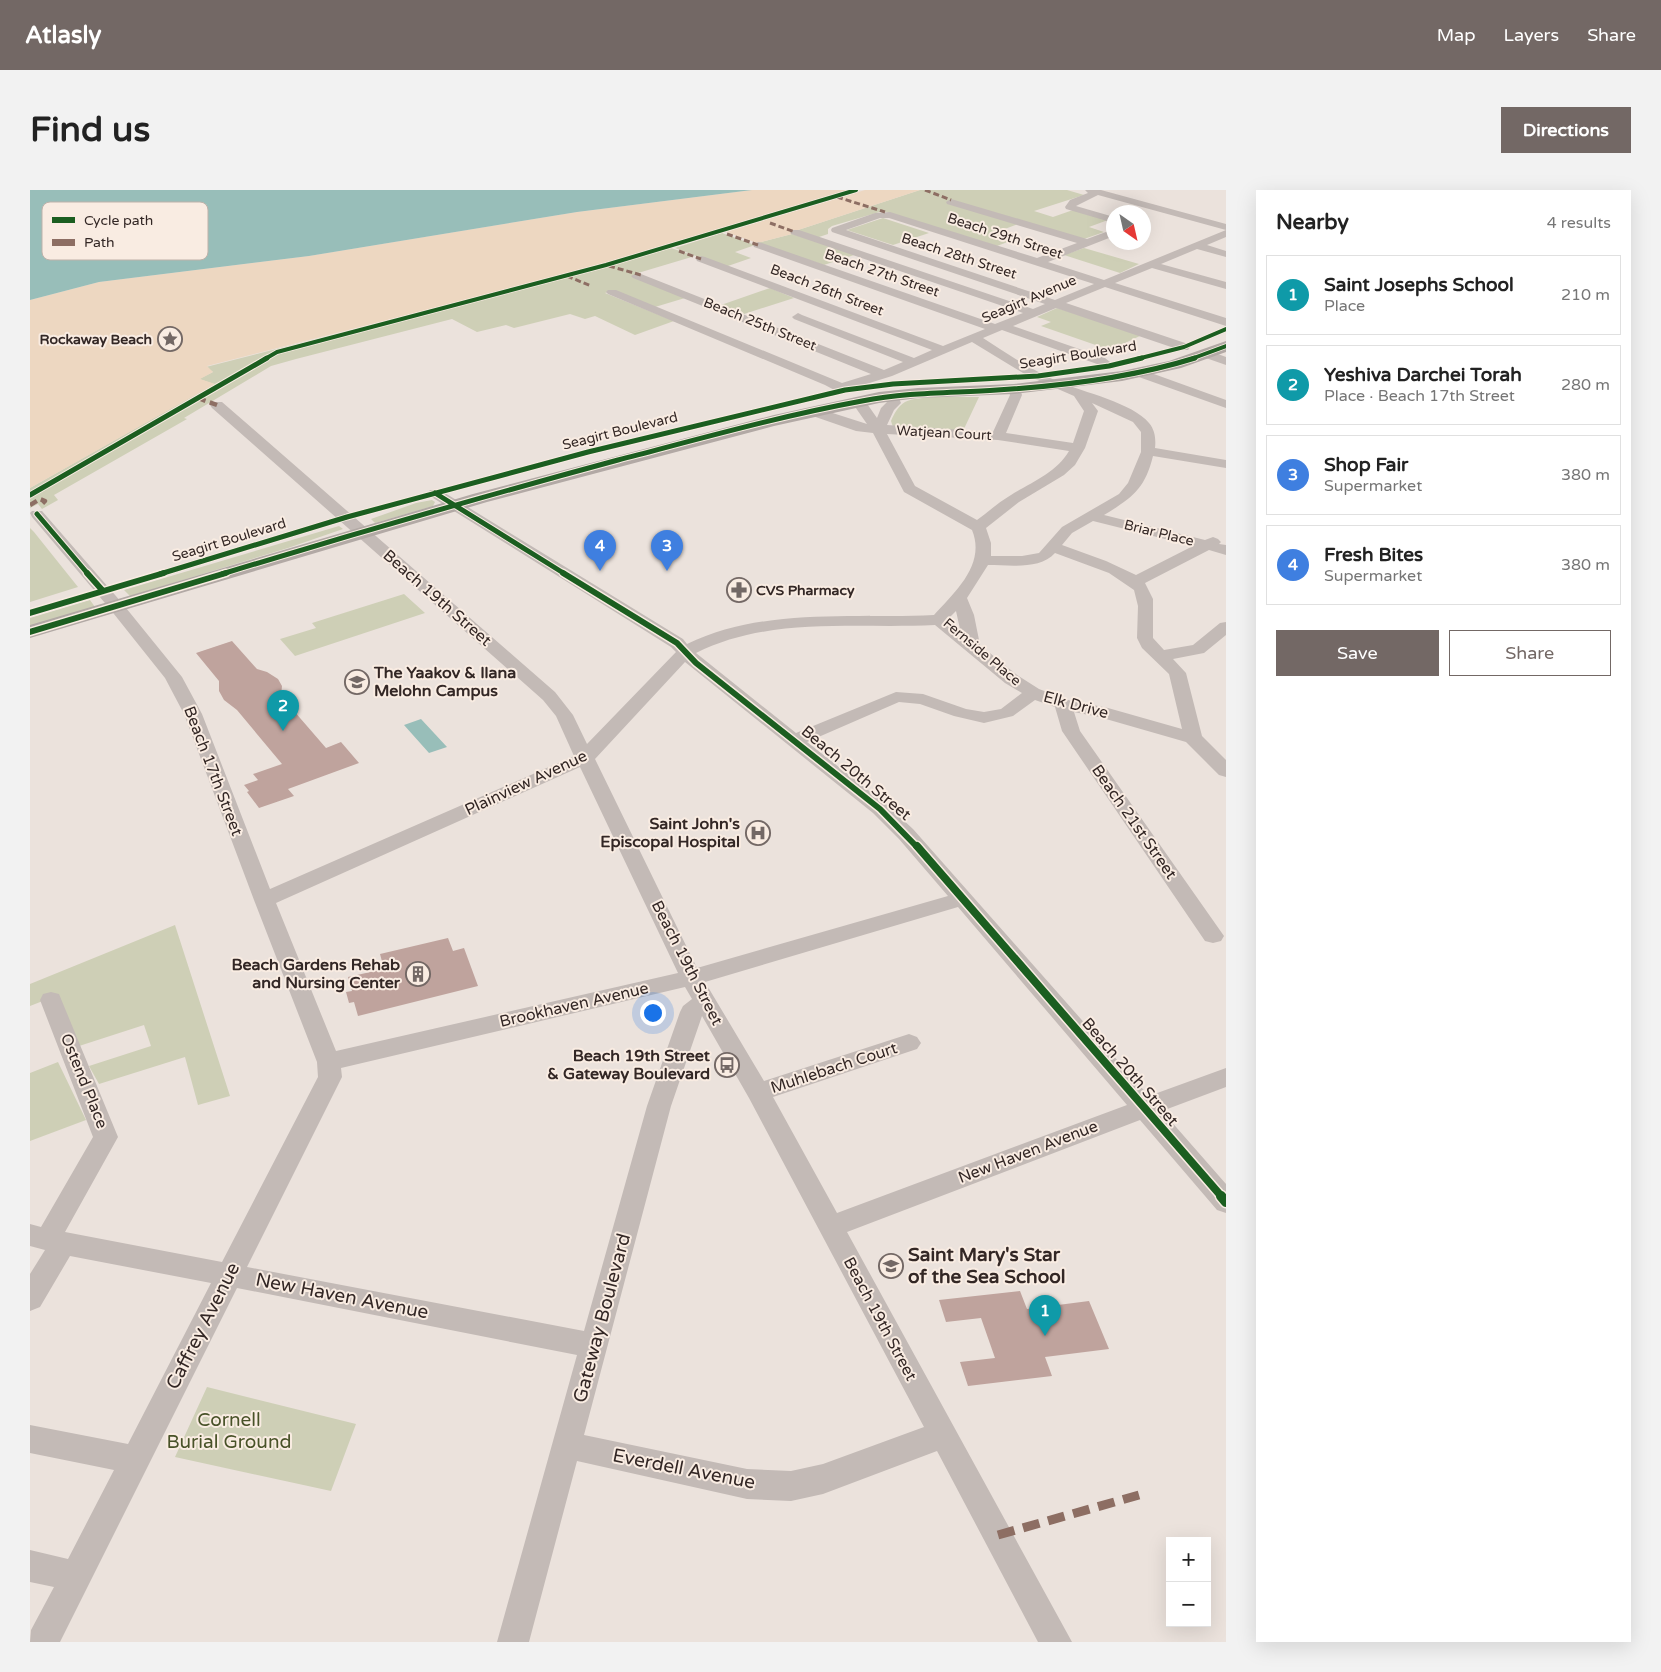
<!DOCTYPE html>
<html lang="en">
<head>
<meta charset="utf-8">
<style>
  :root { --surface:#fff; --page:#f2f2f2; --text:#222; --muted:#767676; --line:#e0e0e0; --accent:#736865 }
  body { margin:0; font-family:"Varela Round",sans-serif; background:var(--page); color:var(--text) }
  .controls { position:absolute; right:15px; bottom:15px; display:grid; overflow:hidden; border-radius:0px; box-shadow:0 5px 20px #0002 }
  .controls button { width:45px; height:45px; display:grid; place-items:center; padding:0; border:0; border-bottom:1px solid var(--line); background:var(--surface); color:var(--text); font:25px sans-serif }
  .compass { position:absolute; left:1076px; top:15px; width:45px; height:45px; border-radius:50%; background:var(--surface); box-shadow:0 5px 20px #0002; rotate:146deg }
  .you { position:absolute; left:622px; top:822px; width:18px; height:18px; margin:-12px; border:4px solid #fff; border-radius:50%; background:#1a73e8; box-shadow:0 0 0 8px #1a73e833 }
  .badge { display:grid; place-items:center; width:32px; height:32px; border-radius:50%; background:var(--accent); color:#fff; font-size:16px; font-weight:700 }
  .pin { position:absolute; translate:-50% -41px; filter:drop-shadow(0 1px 2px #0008) }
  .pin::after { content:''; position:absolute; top:26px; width:18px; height:15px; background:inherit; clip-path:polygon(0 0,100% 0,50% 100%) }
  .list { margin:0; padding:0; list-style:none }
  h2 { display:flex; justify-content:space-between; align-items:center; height:65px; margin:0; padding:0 20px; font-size:21px }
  h2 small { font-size:16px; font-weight:400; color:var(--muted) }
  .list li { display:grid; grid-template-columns:32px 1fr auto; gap:15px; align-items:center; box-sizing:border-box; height:80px; margin:0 10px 10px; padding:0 10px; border:1px solid var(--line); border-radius:0px }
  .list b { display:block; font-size:19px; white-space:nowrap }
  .list p { margin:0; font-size:16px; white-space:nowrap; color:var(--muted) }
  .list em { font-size:16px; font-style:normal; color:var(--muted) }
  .actions { display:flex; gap:10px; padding:15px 20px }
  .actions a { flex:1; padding:11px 0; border:1px solid var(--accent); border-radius:0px; text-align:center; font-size:18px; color:var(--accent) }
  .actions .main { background:var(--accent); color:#fff }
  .map { position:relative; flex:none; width:1196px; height:1452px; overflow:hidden; border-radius:0px }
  header { display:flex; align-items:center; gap:30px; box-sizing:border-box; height:70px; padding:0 25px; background:var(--accent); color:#fff }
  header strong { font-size:24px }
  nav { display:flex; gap:28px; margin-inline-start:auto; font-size:18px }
  .intro { display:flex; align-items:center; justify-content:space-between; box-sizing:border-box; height:120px; padding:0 30px }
  h1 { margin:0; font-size:35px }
  .button { padding:12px 22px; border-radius:0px; background:var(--accent); color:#fff; font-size:18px; font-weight:700 }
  main { display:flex; gap:30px; padding:0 30px }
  aside { flex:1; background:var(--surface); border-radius:0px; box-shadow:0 5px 20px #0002 }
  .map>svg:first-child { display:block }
  .green { fill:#cecfb6 }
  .sand { fill:#edd7c1 }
  .water { fill:#98beb9 }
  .building { fill:#bfa39d }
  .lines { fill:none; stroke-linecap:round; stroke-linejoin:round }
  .minor { fill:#c3bab6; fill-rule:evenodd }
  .major { fill:#b2a9a5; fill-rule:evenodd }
  .quiet-far2 { stroke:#8d6e63; stroke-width:3; stroke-dasharray:6 3; stroke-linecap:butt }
  .quiet-far1 { stroke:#8d6e63; stroke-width:4.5; stroke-dasharray:8 4.5; stroke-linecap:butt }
  .quiet { stroke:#8d6e63; stroke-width:9; stroke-dasharray:17 9; stroke-linecap:butt }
  .cycleway-far4-casing { stroke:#f9ece2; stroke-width:5.5 }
  .cycleway-far3-casing { stroke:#f9ece2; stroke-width:7 }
  .cycleway-far2-casing { stroke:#f9ece2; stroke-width:9 }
  .cycleway-far1-casing { stroke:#f9ece2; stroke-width:11 }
  .cycleway-casing { stroke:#f9ece2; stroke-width:13 }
  .cycleway-far4 { stroke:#1b5e20; stroke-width:4 }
  .cycleway-far3 { stroke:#1b5e20; stroke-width:5 }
  .cycleway-far2 { stroke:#1b5e20; stroke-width:6 }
  .cycleway-far1 { stroke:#1b5e20; stroke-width:8 }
  .cycleway { stroke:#1b5e20; stroke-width:10 }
  .labels { text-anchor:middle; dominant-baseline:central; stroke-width:4; stroke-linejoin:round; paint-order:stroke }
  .far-street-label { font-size:14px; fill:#332725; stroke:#f9ece2 }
  .far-poi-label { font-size:14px; font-weight:bold; fill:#332725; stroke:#f9ece2; text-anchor:end }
  .street-label { font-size:16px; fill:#332725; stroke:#f9ece2 }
  .poi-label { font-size:16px; font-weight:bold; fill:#332725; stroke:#f9ece2; text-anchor:end }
  .near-poi-label { font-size:19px; font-weight:bold; fill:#332725; stroke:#f9ece2; text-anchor:start }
  .near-street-label { font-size:19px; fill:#332725; stroke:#f9ece2 }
  .near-park-label { font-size:19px; fill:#485228; stroke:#f9ece2 }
  .key { fill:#f9ece2; stroke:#beb1a9; stroke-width:1 }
  .key-label { font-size:14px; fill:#332725 }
</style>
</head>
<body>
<header>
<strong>Atlasly</strong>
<nav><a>Map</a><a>Layers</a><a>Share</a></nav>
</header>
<div class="intro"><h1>Find us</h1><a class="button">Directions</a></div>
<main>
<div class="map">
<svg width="1196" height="1452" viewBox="0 0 1196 1452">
  <rect width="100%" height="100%" fill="#ebe2dc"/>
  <path class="green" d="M890,0H1037L1054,5L1004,21L1023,27L1043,20L1078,30L1059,37L1074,42L1054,49L988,34L967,42L988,48L967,56L853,21L802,36L798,39V44L786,48L765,41Z
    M853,28L899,43L863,55L817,40Z
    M692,43L725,55L705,62L721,68L695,77L645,58Z
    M762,44L827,64L794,75L727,53Z
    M635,56L665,66L608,83L607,86L655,108L625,117L581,101L575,103L644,131L605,145L565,126L555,129L540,124L484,138L476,135L447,142L422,129L266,169L241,176L154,228L157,229L24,305L28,310L12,319L8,314L0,318V298L184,194L169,189L183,182L176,177L577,74Z
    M1054,58L1109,74L1090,83L1034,65Z
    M740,98L764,108L714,124L691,115Z
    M1027,118L1112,145L1080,160L1011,136L1021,132L1007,127Z
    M949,207L933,241L863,237L861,231C864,224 868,216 875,212C889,205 932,207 949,207Z
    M402,310L405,312L403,316L345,333L341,329L386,313Z
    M309,336L313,339L258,358L100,406L94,400Z
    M0,338L4,342L48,397L0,412Z
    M374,404L395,423L265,466L250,449L286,438L282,433Z
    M60,410L65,417L0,436V428Z
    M145,735L200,906L168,915L155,867L69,894L59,876L121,856L114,835L46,857L23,807L0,816V794Z
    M28,872L56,930L0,951V883Z
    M177,1197L326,1234L301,1301L145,1267Z"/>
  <path class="sand" d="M722,0H820L577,74L177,176L183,182L170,189L185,194L0,298V110L69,92L279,66L547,22Z
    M835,0H890L765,41L762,44L727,53L696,42Z"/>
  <path class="water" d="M0,0H722L547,22L279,66L69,92L0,110Z
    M391,529L417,557L399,563L374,535Z"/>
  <path class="building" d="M202,451L227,479L237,482L248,489L252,496L251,506L296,558L311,552L329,573L258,599L264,606L229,618L217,602L219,601L214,595L228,590L223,584L252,574L207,520L194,510L189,501V491L166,463Z
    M418,748L423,761L434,758L448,796L328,826L324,812L319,813L316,802L322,801L318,787L354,779L350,764Z
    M990,1101L997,1119L1059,1111L1079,1159L1015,1167L1022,1186L938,1196L930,1172L965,1168L951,1128L916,1132L909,1110Z"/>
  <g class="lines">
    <path class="minor" d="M1055,0H1071L1196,34V47L1177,55L1196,61V67L1167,59L1131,74L1196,92V99L1122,78L1085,93L1196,128V136L1075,97L1036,113L1158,154L1160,157L1158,160H1150L1026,118L983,136L1075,168L1085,176L1083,179H1075L1067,174L972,140L953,148C977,164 1002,180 1029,192C1053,202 1103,213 1119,233C1125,240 1126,249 1125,258L1196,270V278L1123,266C1115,299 1102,308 1074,325L1175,350L1183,347L1188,349L1191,352L1189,354L1196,355V365L1179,360L1115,393L1123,409V448L1134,460L1163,455L1190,433L1196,432V445L1174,463L1143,469L1156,483L1172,546L1196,570V587L1189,585L1156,552L1069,527L1044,522L1050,541L1194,746L1191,751L1183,753L1175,751L1032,541L1025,517L1005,510L983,526L954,533L924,526L890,514L869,512L777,552L857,615L883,639L1119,906L1196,878V897L1132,921L1196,994V1023L1187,1020L1110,930L817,1042L1042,1452H1008L907,1261L793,1304L761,1311L717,1309L547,1271L499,1452H467L547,1165L207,1098L30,1452H0L1,1440L24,1397L0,1392V1360L38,1369L84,1280L0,1263V1235L98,1254L181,1093L40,1066L10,1117L0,1121V1084L15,1060L0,1056V1034L11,1037L63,947L10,810L13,804L21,802L29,804L88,947L35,1042L192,1072L288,887L287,872L224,710L154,524L135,488L80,419L2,327L0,323L2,321H12L92,413L152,487L172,524L240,699L544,566L526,526L513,510L182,218L180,215L182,212H192L525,502L543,525L557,554L646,462L641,457L400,306L398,303L400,300H410L653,449L657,454C734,417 822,429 904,425C926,401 956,374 942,340L874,302L843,243L826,241L777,224L775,221L777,218H787L837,234L821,211L823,208H833L847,228L851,218L857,212L855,207L862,203L867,204L871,213L864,220L857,235L963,242L980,205L978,199L984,195L989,196L992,205L976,243L1043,253L1054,221L1044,206L998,186L942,152L862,186L820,199V203H810L795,195L578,104L576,102L578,100H586L812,193L841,184L603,88L601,86L607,83L611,84L854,180L873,172L764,129L762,127L768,123L772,125L884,168L902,160L667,71L666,69L671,66L675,67L913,156L955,139L724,57L723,55L728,52L732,53L965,134L993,123L761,44L760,42L761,40H769L1003,119L1015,114L802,42L801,40L802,38L845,23L860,22L1007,68L1047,53L917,14L916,12L921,9L1057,49L1084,39V46L1018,72L1074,90L1196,40L1068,5L1046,16L1084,27V33L1036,19L1035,17L1040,10L1058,3ZM850,28H859L1064,94L1025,110L816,40ZM1062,213L1103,232L1111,242V262L1098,293L1089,304L1032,337L1009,363L992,366H961V353L956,338L989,312L1034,285L1045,275L1055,258L1068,221ZM857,244L968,250L1039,261C1027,282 1002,292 981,305C969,312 958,322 947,330L885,296ZM1063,331L1163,356L1106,385L1076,371L1032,355L1042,343ZM1025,363L1079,383L1104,400L1108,416L1107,448L1112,458L1139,484L1152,539L1078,518L1038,510L1009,499L987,485L950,455L944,425L937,408L958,375C979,375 1010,380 1025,363ZM926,421L930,439L918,429ZM905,435L975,493L992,503L971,519L954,522L936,519L893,504L866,502L766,543L666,463C740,426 825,439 905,435ZM655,472L843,623L869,649L918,706L667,778L565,569ZM550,577L648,783L306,861L246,713ZM928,717L1097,915L807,1023L743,907L887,859L891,853L887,847L879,844L734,891L675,792ZM655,797L662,809L653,816L650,822L617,916L554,1141L217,1077L312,887L311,878ZM672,826L719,908L894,1237L793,1274L761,1281L717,1279L554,1245L641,916Z
      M1177,160L1196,167V175L1173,167L1171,164Z
      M1110,179L1196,210V218L1106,186L1104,183L1106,180Z"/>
    <path class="major" d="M1196,151V162L1151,178L1092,191L984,204L888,208L849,213L744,236L457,312L0,448V435L443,304L744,225L849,202L888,198L984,194L1092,181L1139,171Z"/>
    <path class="quiet-far2" d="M895,0L921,10
      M807,7L855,22
      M740,33L765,42
      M697,44L728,55
      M649,61L671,69
      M579,76L611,85
      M537,86L561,96"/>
    <path class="quiet-far1" d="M168,208L187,215
      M0,315L10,309L15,311L12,314"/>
    <path class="quiet" d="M968,1345L1109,1305"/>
    <defs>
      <path id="cycleway-far4" d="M235,169L247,162L576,75L826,0
        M1107,169L1154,157L1196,139
        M1161,169L1196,156"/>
      <path id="cycleway-far3" d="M405,303L535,384
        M0,305L237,168
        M7,324L58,384
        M130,384L317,327L558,262L815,200L863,194L1008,186L1079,176L1112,168
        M192,384C323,344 455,306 588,270C669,249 750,226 832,211C877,202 922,203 967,200C1034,196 1101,188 1165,168"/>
      <path id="cycleway-far2" d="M57,383L73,401
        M533,383L647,453L666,473L850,619L888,658
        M0,423L134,383
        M0,442L196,383"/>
      <path id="cycleway-far1" d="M887,656L1192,1007"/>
      <path id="cycleway" d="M1191,1006L1196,1012"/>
    </defs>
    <use href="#cycleway-far4" class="cycleway-far4-casing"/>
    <use href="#cycleway-far3" class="cycleway-far3-casing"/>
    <use href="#cycleway-far2" class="cycleway-far2-casing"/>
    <use href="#cycleway-far1" class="cycleway-far1-casing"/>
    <use href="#cycleway" class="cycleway-casing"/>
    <use href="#cycleway-far4" class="cycleway-far4"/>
    <use href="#cycleway-far3" class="cycleway-far3"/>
    <use href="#cycleway-far2" class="cycleway-far2"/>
    <use href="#cycleway-far1" class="cycleway-far1"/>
    <use href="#cycleway" class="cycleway"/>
  </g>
  <defs>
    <symbol id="sight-ring" viewBox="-11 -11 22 22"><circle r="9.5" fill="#f9ece2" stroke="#736865" stroke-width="1.5"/><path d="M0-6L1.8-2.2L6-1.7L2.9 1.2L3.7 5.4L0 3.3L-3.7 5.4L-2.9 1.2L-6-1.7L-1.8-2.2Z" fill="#736865"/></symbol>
    <symbol id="pharmacy-ring" viewBox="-11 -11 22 22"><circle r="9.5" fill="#f9ece2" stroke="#736865" stroke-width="1.5"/><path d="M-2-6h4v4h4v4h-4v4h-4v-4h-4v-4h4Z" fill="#736865"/></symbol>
    <symbol id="school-ring" viewBox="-11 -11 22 22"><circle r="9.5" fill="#f9ece2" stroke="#736865" stroke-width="1.5"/><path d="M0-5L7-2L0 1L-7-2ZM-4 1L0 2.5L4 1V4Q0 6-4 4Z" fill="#736865"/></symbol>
    <symbol id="hospital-ring" viewBox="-11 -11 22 22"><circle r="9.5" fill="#f9ece2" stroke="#736865" stroke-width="1.5"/><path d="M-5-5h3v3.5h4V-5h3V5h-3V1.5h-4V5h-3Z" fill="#736865"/></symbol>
    <symbol id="building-ring" viewBox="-11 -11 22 22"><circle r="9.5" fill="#f9ece2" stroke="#736865" stroke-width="1.5"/><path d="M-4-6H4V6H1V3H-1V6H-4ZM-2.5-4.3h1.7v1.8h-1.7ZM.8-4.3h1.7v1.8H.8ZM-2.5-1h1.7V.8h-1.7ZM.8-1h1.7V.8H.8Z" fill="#736865"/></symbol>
    <symbol id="bus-ring" viewBox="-11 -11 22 22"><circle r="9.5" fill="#f9ece2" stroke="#736865" stroke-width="1.5"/><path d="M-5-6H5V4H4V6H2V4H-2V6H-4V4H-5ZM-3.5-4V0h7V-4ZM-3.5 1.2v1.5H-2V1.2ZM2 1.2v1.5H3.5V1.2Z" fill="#736865"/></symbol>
  </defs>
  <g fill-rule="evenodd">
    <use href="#sight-ring" x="126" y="135" width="28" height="28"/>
    <use href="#pharmacy-ring" x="695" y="386" width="28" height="28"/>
    <use href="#school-ring" x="313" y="478" width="28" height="28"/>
    <use href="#hospital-ring" x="714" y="629" width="28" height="28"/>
    <use href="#building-ring" x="374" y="770" width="28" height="28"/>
    <use href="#bus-ring" x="683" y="861" width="28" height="28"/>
    <use href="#school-ring" x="847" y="1062" width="28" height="28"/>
  </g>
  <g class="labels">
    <g class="far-street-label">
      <text transform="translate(975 46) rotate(18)">Beach 29th Street</text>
      <text transform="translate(929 66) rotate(18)">Beach 28th Street</text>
      <text transform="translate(852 83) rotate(19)">Beach 27th Street</text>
      <text transform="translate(797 100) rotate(21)">Beach 26th Street</text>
      <text transform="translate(999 109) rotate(-23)">Seagirt Avenue</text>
      <text transform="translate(730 134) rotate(22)">Beach 25th Street</text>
      <text transform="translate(1048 165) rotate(-9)">Seagirt Boulevard</text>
      <text transform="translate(590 241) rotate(-14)">Seagirt Boulevard</text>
      <text transform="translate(914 243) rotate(3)">Watjean Court</text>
      <text transform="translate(1129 343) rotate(14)">Briar Place</text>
      <text transform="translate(199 350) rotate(-17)">Seagirt Boulevard</text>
      <text transform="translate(952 462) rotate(40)">Fernside Place</text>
    </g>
    <g class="far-poi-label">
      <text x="122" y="149">Rockaway Beach</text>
      <text x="726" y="400" text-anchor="start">CVS Pharmacy</text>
    </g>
    <g class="street-label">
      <text transform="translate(407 408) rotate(41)">Beach 19th Street</text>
      <text transform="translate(1046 515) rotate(15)">Elk Drive</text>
      <text transform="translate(183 581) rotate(69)">Beach 17th Street</text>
      <text transform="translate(826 583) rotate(40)">Beach 20th Street</text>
      <text transform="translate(496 593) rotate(-25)">Plainview Avenue</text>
      <text transform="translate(1104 632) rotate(55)">Beach 21st Street</text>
      <text transform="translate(657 773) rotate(63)">Beach 19th Street</text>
      <text transform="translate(544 815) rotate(-13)">Brookhaven Avenue</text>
      <text transform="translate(804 878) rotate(-18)">Muhlebach Court</text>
      <text transform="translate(1100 882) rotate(49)">Beach 20th Street</text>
      <text transform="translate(54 891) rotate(68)">Ostend Place</text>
      <text transform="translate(998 962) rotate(-21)">New Haven Avenue</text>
      <text transform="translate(850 1129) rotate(62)">Beach 19th Street</text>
    </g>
    <g class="poi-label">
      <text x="344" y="483" text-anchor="start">The Yaakov &amp; Ilana<tspan x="344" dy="18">Melohn Campus</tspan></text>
      <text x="710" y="634">Saint John's<tspan x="710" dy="18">Episcopal Hospital</tspan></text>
      <text x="370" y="775">Beach Gardens Rehab<tspan x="370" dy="18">and Nursing Center</tspan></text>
      <text x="680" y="866">Beach 19th Street<tspan x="680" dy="18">&amp; Gateway Boulevard</tspan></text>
    </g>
    <g class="near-poi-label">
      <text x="878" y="1065">Saint Mary's Star<tspan x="878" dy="22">of the Sea School</tspan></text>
    </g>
    <g class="near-street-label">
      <text transform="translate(312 1106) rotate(11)">New Haven Avenue</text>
      <text transform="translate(572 1128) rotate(-75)">Gateway Boulevard</text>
      <text transform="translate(173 1136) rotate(-63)">Caffrey Avenue</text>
      <text transform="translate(654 1279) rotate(11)">Everdell Avenue</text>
    </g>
    <g class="near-park-label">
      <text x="199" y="1230">Cornell<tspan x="199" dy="22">Burial Ground</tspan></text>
    </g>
  </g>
  <rect x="12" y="12" width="166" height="58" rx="8" class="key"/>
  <rect x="22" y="27" width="23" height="6" fill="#1b5e20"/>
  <rect x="22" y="49" width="23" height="7" fill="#8d6e63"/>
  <g class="key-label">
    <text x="54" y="35">Cycle path</text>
    <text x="54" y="57">Path</text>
  </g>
</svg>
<div class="controls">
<button>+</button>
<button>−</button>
</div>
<svg class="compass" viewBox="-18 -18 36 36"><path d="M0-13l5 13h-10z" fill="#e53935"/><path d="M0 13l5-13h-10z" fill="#767676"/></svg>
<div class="you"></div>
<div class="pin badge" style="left:1015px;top:1146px;background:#0f9aa8">1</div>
<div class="pin badge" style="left:253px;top:541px;background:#0f9aa8">2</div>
<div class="pin badge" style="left:637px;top:381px;background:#3f7fe0">3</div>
<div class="pin badge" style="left:570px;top:381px;background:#3f7fe0">4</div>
</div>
<aside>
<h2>Nearby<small>4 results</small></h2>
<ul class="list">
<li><span class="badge" style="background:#0f9aa8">1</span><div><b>Saint Josephs School</b><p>Place</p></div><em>210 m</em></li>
<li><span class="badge" style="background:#0f9aa8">2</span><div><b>Yeshiva Darchei Torah</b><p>Place · Beach 17th Street</p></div><em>280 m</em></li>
<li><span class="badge" style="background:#3f7fe0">3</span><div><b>Shop Fair</b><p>Supermarket</p></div><em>380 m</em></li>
<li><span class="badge" style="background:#3f7fe0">4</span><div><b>Fresh Bites</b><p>Supermarket</p></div><em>380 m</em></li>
</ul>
<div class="actions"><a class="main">Save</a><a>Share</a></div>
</aside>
</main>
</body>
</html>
